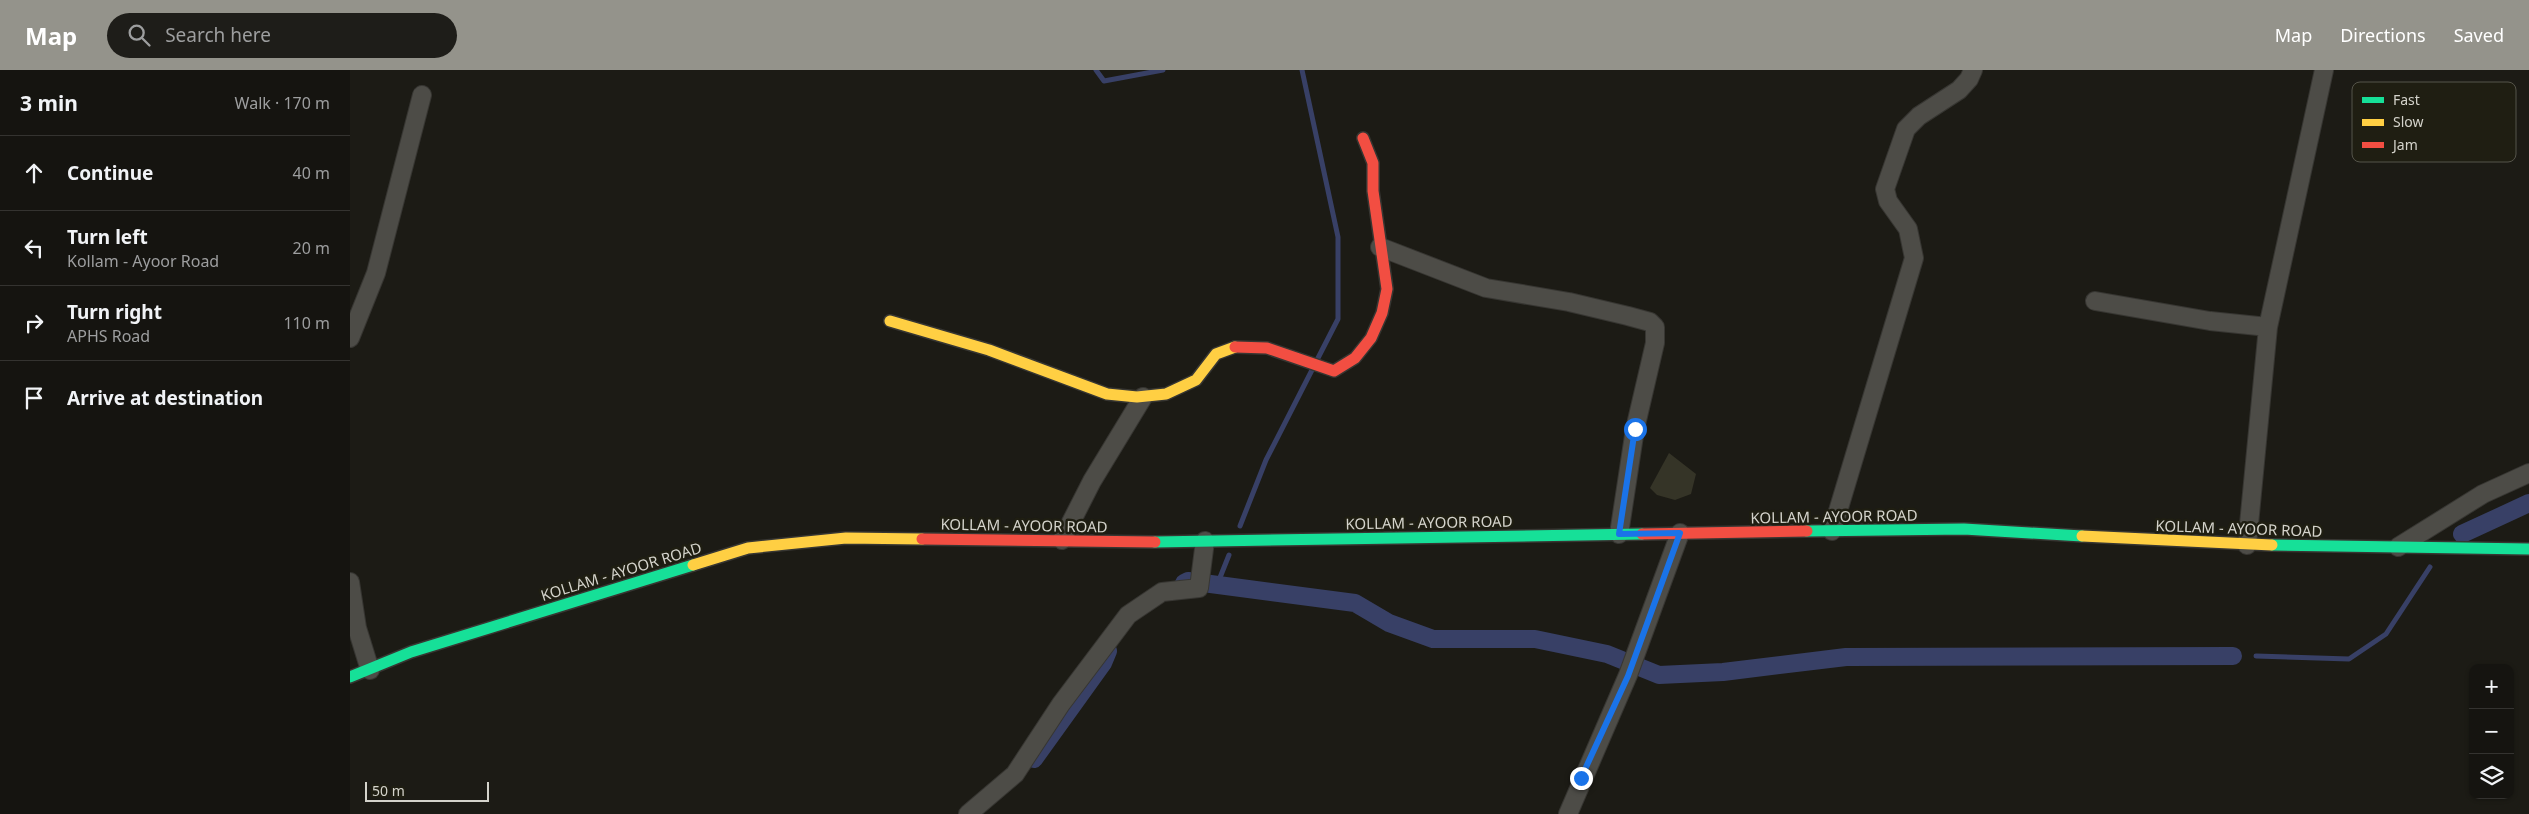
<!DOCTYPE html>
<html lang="en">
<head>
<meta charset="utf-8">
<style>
  :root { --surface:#151410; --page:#1e1d19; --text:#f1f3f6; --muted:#9d9e9f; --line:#343330; --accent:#94938b }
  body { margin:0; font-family:"Noto Sans",sans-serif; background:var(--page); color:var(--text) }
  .controls { position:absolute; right:15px; bottom:15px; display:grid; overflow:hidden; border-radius:10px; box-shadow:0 1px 4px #0004 }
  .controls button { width:45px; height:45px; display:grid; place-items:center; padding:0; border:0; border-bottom:1px solid var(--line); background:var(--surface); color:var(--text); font:25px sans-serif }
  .scale { position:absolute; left:15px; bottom:12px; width:124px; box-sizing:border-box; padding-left:5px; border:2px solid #d4d3cb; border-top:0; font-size:14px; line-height:18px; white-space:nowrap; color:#d4d3cb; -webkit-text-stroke:4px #1f1e12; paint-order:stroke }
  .stop { position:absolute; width:15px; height:15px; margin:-11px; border:4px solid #1a73e8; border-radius:50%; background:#fff }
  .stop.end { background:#1a73e8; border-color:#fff; box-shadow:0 1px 5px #0008 }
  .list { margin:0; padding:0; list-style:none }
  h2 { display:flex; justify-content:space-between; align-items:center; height:65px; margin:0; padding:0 20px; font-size:21px }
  h2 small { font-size:16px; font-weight:400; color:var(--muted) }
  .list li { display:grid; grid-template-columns:32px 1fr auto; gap:15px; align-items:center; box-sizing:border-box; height:75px; padding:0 20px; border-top:1px solid var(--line) }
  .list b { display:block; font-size:19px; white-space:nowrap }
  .list p { margin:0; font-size:16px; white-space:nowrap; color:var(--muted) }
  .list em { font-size:16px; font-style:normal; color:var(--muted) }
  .icon { flex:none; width:28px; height:28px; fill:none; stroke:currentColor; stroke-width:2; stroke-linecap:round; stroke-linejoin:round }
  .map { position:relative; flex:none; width:2179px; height:744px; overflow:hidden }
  header { display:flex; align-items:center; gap:30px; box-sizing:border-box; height:70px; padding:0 25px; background:var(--accent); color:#fff }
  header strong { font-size:24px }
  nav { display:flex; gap:28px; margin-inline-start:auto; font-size:18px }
  .search { width:350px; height:45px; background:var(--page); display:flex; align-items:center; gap:12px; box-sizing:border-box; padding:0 18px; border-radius:28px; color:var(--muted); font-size:19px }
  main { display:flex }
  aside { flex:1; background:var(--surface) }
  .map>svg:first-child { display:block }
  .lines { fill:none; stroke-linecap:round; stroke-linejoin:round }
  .stream { stroke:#384066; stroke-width:5 }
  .canal { stroke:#384066; stroke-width:18 }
  .building { fill:#353427 }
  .street-casing { stroke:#373632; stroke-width:20 }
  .fast-casing { stroke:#373632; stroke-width:14 }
  .slow-casing { stroke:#373632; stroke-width:14 }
  .jam-casing { stroke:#373632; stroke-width:14 }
  .street { stroke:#4d4c47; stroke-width:18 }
  .fast { stroke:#16e098; stroke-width:11 }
  .slow { stroke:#ffcf43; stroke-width:11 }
  .jam { stroke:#f24e42; stroke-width:11 }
  .route { stroke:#1a73e8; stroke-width:6 }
  .labels { text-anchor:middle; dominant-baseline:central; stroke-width:5; stroke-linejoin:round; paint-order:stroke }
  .street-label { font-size:15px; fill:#d4d3cb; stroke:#1f1e12 }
  .key { fill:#1f1e12; stroke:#55544a; stroke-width:1 }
  .key-label { font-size:14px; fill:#d4d3cb }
</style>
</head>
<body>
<header>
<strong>Map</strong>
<div class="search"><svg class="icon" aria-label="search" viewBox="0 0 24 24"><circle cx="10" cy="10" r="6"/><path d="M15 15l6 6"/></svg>Search here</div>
<nav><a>Map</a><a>Directions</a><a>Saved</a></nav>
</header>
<main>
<aside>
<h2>3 min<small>Walk · 170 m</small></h2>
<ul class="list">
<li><svg class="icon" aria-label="ahead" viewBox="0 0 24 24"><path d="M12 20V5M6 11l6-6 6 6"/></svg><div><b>Continue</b></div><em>40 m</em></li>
<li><svg class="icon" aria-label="left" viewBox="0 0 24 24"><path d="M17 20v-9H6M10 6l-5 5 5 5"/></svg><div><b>Turn left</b><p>Kollam - Ayoor Road</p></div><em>20 m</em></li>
<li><svg class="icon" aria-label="right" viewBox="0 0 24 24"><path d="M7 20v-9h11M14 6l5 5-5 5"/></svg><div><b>Turn right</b><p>APHS Road</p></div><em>110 m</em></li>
<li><svg class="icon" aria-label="arrive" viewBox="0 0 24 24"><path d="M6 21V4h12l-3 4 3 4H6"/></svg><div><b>Arrive at destination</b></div></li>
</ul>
</aside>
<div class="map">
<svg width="2179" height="744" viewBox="0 0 2179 744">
  <rect width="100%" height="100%" fill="#1c1b15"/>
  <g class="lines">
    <path class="stream" d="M746,0L754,11L813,0
      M952,0L988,167V249L968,288
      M890,456L916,390L962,300
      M867,515L879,485
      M1906,586L1999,589L2036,564L2080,497"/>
    <path class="canal" d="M2112,464L2179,433
      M834,513L838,511L1005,533L1039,553L1083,569H1185L1257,584L1309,605L1373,602L1496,587L1883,586
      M684,689L753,593L758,581"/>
  </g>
  <path class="building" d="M1319,383L1346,404L1341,424L1325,430L1307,425L1300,418Z"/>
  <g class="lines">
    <defs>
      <path id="street" d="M1030,177L1136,218L1219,232L1278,246L1300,252L1305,257V273L1285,359L1269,464
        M1745,231L1860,251L1918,257
        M0,268L26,203L72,25
        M1482,461L1564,188L1558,159L1538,131L1535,119L1556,59L1569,46L1609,20L1619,9L1623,0
        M712,470L742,411L793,327
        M1897,475L1918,257L1974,0
        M2048,477L2133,424L2179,403
        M0,512L7,558L20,600
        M618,744L665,704L711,634L778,545L812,522L849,518L855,471
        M1218,744L1278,605L1330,463"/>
      <path id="fast" d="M1457,461L1614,459L1732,466
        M805,472L1292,464
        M1922,475L2179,479
        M0,607L61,582L343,495"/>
      <path id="slow" d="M540,251L639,280L757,324L787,327L816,324L846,310L866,284L885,277
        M1732,466L1922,475
        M343,495L398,478L496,468L572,469"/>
      <path id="jam" d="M885,277L917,278L984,301L1005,288L1021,268L1032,243L1037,219L1023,121V93L1013,68
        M1292,464L1457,461
        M572,469L805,472"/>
    </defs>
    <use href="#street" class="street-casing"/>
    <use href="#fast" class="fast-casing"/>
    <use href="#slow" class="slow-casing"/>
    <use href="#jam" class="jam-casing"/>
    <use href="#street" class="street"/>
    <use href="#fast" class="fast"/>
    <use href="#slow" class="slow"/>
    <use href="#jam" class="jam"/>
  </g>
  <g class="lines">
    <path class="route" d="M1231,708L1278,606L1330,463L1269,464L1285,359"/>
  </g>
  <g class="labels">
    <g class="street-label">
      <text transform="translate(1484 446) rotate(-1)">KOLLAM - AYOOR ROAD</text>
      <text transform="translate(1079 452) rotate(-1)">KOLLAM - AYOOR ROAD</text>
      <text transform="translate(674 455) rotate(1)">KOLLAM - AYOOR ROAD</text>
      <text transform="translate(1889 458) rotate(2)">KOLLAM - AYOOR ROAD</text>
      <text transform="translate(271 501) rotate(-17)">KOLLAM - AYOOR ROAD</text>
    </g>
  </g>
  <rect x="2002" y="12" width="164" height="80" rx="8" class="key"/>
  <rect x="2012" y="27" width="22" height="6" fill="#16e098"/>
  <rect x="2012" y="49" width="22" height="7" fill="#ffcf43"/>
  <rect x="2012" y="72" width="22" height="6" fill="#f24e42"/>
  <g class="key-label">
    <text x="2043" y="35">Fast</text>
    <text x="2043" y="57">Slow</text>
    <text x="2043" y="80">Jam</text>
  </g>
</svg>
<div class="controls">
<button>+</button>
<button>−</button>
<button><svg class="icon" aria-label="layers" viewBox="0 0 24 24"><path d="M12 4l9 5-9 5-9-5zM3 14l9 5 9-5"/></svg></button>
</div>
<div class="scale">50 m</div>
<div class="stop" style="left:1285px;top:359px"></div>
<div class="stop end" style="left:1231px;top:708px"></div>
</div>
</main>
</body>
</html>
